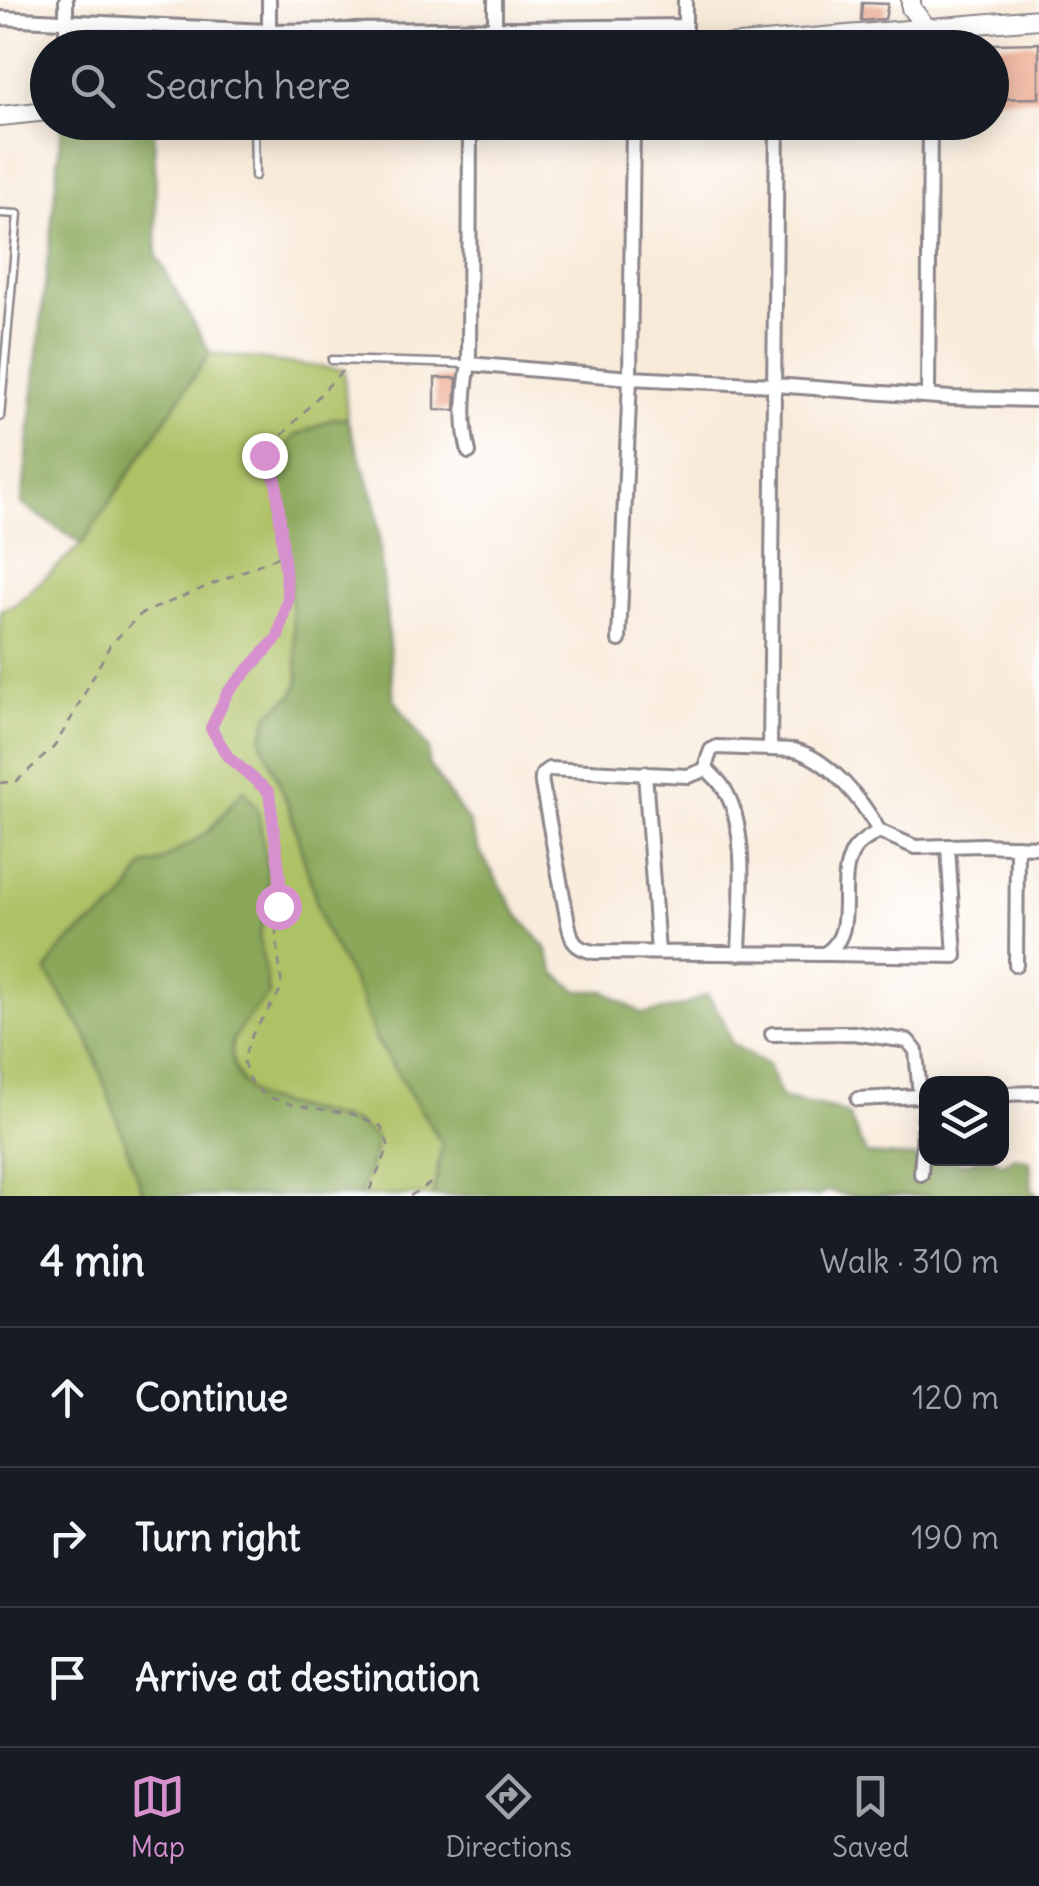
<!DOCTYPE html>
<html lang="en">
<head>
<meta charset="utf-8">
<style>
  :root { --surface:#171b24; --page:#20242c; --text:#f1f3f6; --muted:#9ea1a6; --line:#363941; --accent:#d690ce }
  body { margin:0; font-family:Delius,sans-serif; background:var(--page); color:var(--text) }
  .controls { position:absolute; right:30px; bottom:30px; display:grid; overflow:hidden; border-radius:20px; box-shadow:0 5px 25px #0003 }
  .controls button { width:90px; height:90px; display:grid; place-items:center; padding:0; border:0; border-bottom:2px solid var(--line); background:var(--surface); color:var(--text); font:50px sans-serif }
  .stop { position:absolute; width:30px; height:30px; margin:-22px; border:8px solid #d690ce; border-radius:50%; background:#fff }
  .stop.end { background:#d690ce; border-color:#fff; box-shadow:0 2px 10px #0008 }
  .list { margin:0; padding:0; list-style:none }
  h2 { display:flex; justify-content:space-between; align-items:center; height:130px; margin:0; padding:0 40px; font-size:42px }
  h2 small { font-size:32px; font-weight:400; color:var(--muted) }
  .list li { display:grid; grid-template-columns:65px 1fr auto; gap:30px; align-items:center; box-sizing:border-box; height:140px; padding:0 40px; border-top:2px solid var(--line) }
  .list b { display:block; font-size:38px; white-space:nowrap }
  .list em { font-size:32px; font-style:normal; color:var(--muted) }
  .icon { flex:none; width:55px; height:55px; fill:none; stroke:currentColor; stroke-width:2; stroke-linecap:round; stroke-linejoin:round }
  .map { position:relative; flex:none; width:1039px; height:1196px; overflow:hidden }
  .search { position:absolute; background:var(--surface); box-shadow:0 5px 25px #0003; left:30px; right:30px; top:30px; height:110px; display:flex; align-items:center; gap:25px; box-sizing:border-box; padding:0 35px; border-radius:55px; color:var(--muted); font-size:38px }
  .sheet { height:550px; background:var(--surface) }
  nav { display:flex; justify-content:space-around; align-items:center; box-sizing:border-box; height:140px; border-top:2px solid var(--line); background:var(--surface); font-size:28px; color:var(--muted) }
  nav a { display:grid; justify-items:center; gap:5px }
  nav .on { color:var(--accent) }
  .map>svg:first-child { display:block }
  .green { fill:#adc165; stroke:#687250; stroke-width:2.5 }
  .forest { fill:#8aa75a; stroke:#56644a; stroke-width:2.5 }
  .building { fill:#eca88c }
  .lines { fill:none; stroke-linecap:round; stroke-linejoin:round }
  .service-casing { stroke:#8d868a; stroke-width:11 }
  .minor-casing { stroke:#8d868a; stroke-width:18 }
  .secondary-casing { stroke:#8d868a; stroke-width:22 }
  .path { stroke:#8d868a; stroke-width:2.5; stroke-dasharray:8 8; stroke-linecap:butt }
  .service { stroke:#fff; stroke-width:6 }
  .minor { stroke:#fff; stroke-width:12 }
  .secondary { stroke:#fff; stroke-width:18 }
  .route { stroke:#d690ce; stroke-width:12 }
</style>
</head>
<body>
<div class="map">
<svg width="1039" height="1196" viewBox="0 0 1039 1196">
  <rect width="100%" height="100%" fill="#fff"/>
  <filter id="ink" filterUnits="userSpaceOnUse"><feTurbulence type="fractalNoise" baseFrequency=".01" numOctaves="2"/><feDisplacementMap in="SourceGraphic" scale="20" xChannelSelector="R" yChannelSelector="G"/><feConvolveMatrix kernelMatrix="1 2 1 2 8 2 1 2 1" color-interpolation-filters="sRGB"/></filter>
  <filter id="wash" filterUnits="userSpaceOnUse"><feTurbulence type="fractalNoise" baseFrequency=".0048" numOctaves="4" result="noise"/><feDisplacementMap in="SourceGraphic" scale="40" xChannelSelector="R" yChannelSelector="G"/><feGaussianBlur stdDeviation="2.25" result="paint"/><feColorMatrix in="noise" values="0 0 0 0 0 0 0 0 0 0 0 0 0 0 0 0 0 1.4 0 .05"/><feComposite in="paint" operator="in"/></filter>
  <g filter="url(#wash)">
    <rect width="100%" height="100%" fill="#f8ead9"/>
    <path class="green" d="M210,353L344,370L347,419L334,418L276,457L299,682L294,694L270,713L261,739L289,807L324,928L360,995L375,1038L442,1144L433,1196H359L375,1151L354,1122L257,1098C241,1086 227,1062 233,1040C236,1030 261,1003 269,994L259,938L268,897L244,790L208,832L158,863L144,866L121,903L72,938L47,971L89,1040L142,1190L149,1196H0V610L15,605L82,544Z"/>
    <path class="forest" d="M84,122L154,123L157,256L210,353L82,544L22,504L62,125Z
      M334,418L347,419L376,504L394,699L429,749L428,764L469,823L479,850L518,915L546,948L555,973L578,991H604L643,1014L683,1006L707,994L723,1019L732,1044L768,1065L781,1098L837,1110L849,1116L866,1154L952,1159L959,1163L972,1162L975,1159L993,1158L1003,1164L1015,1157L1030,1161L1032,1189L1038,1196H849L828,1191L818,1196H433L442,1144L375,1038L360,995L324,928L289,807L261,739L270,713L294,694L299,681L276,457L295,436Z
      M244,789L258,811L267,867L268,897L259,938L269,994C261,1004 236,1030 233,1040C227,1062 241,1086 257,1098L354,1122L375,1137V1151L359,1196H149L142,1190L89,1040L47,972C60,940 92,926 116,906C128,896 136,879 144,866L158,863L208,832Z"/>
    <g id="blocks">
      <path class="building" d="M862,3L888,4L885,19L861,21Z
        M1039,43V98L992,99V44Z
        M435,378H457L455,410H435Z"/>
    </g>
  </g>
  <g filter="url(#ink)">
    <use href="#blocks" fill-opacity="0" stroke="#8d868a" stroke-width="2.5"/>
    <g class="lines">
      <defs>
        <path id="service" d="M254,122L255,176
          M0,213L18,214L0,417
          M332,360L468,364"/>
        <path id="minor" d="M269,0V31
          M495,0V28
          M0,18L269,31L685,26
          M926,27L927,48
          M66,48V0
          M685,48V0
          M469,364L630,378L774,385L951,398L1039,400
          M928,396L930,122
          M469,452C462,425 464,391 469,364L470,122
          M619,640L630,378L633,122
          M770,749L777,122
          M707,769L688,776L549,769C542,773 541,776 542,784L568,923C572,942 574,948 594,952L824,954C861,933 833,882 854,850C860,841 870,837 879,831
          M645,773L658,952
          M879,831L915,847L982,845L1039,847
          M739,954C740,907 750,828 723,787C719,781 712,775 707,769V761L711,750L717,747L794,750C828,758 863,801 879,831
          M827,954L955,956L948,847
          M1016,965L1017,846
          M772,1034L853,1033L908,1041L916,1051L920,1096L926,1097
          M1002,1094L1039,1093
          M858,1099L920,1096
          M921,1174L926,1097"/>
        <path id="secondary" d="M911,0V8L926,27
          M691,48L1039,19
          M0,116L48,111"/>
      </defs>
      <use href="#service" class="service-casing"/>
      <use href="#minor" class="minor-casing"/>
      <use href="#secondary" class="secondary-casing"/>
      <path class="path" d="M342,371L264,455L265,465L276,480L288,598L278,637L229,692L211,728L229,757L269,792L280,877L276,934L282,988L252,1035L243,1060L249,1079L265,1096L294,1105L353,1114L381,1126L389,1147L367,1196
        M0,783L17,781L54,747L72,717L110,645L141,614L282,555
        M410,1196L431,1183"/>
      <use href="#service" class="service"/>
      <use href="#minor" class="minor"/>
      <use href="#secondary" class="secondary"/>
    </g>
  </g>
  <g class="lines" filter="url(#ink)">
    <path class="route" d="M264,455L265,464L276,480L288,598L278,637L228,692L211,728L228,757L269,792L280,877L278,906"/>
  </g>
</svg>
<div class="controls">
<button><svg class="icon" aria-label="layers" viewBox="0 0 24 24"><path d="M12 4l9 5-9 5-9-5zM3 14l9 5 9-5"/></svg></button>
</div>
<div class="stop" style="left:278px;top:906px"></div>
<div class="stop end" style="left:264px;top:455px"></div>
<div class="search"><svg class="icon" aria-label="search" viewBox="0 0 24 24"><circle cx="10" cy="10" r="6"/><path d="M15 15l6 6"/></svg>Search here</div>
</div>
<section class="sheet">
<h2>4 min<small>Walk · 310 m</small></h2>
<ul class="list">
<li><svg class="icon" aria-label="ahead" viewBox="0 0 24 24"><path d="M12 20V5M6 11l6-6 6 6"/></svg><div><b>Continue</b></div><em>120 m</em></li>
<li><svg class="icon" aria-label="right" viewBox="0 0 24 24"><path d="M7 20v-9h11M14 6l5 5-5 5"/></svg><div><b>Turn right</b></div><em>190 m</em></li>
<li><svg class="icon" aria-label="arrive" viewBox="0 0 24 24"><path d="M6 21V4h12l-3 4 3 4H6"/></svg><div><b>Arrive at destination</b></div></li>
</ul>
</section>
<nav>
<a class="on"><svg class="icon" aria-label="map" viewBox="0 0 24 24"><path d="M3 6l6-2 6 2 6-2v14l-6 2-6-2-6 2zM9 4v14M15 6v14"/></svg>Map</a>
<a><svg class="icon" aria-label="directions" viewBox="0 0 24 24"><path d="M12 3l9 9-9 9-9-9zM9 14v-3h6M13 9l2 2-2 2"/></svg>Directions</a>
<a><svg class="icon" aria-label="saved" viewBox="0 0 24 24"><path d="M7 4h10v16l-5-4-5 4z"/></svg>Saved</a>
</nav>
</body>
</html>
